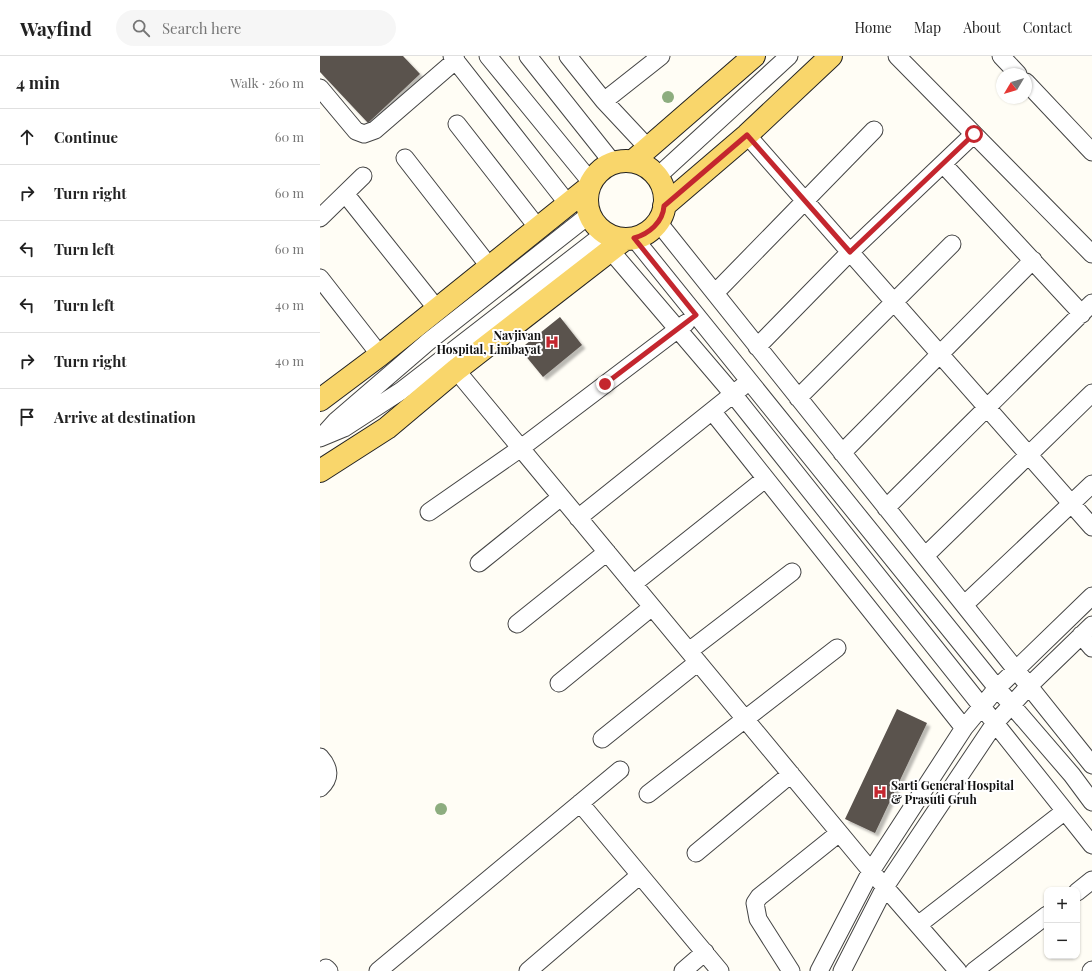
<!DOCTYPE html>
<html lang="en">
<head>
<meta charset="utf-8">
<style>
  :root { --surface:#fff; --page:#f6f6f6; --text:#222; --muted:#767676; --line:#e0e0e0 }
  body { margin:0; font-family:"Playfair Display",serif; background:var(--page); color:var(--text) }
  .controls { position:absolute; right:12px; bottom:12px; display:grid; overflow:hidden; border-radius:8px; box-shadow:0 1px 3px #0004 }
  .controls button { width:36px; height:36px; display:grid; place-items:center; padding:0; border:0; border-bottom:1px solid var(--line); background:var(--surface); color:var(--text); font:20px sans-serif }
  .compass { position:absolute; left:676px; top:12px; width:36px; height:36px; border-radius:50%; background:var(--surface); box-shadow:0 1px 3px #0004; rotate:232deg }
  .stop { position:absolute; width:12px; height:12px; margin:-9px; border:3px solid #c4262e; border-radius:50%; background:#fff }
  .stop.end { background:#c4262e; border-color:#fff; box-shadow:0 1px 4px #0008 }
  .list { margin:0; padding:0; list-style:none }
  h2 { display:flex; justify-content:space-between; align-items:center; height:52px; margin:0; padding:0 16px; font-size:17px }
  h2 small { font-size:13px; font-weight:400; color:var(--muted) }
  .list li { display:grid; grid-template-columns:26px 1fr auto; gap:12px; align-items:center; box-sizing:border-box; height:56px; padding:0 16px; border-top:1px solid var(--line) }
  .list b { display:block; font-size:15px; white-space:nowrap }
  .list em { font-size:13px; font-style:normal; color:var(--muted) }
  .icon { flex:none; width:22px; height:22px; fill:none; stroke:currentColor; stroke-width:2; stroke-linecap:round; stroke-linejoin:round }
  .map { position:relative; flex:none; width:772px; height:915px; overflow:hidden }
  header { display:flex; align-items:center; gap:24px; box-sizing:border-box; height:56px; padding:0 20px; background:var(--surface); border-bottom:1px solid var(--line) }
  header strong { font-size:19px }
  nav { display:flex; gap:22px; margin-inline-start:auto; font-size:14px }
  .search { width:280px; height:36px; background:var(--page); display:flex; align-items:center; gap:10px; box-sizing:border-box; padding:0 14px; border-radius:22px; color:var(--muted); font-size:15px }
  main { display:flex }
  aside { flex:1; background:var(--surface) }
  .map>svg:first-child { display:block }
  .building { fill:#5a524d; filter:url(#shadow) }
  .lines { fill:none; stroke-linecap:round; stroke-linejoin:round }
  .minor-casing { stroke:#444; stroke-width:19 }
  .major-casing { stroke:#222; stroke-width:24 }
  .minor { stroke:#fff; stroke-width:17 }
  .major { stroke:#f9d66b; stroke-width:22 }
  .tree { fill:#8dad7f }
  .route { stroke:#c4262e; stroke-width:5 }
  .labels { text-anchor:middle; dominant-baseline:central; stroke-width:4; stroke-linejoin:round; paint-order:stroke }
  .poi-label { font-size:12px; font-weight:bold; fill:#111; stroke:#fff; text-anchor:end }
</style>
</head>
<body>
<header>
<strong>Wayfind</strong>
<div class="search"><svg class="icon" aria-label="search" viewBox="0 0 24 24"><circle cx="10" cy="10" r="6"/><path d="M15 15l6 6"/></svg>Search here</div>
<nav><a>Home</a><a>Map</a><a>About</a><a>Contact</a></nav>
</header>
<main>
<aside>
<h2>4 min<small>Walk · 260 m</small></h2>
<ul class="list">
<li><svg class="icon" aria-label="ahead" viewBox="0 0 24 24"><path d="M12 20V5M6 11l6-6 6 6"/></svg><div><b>Continue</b></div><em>60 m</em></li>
<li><svg class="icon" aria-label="right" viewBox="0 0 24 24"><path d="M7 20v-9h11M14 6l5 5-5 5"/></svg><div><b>Turn right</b></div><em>60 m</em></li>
<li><svg class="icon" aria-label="left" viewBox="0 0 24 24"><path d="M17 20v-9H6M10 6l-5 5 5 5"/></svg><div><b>Turn left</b></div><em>60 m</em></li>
<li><svg class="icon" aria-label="left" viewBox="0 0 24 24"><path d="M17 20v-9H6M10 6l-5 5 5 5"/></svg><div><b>Turn left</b></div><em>40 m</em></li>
<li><svg class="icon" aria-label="right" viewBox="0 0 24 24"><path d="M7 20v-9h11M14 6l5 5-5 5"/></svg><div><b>Turn right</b></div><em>40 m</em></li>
<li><svg class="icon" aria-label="arrive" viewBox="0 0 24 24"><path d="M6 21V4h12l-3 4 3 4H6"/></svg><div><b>Arrive at destination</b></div></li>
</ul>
</aside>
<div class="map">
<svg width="772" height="915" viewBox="0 0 772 915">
  <defs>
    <filter id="shadow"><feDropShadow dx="3.5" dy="3.5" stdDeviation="1" flood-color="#0004"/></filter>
  </defs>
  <rect width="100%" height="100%" fill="#fffdf5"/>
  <path class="building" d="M0,0H83L100,18L48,67L0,16Z
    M240,261L262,289L223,321L200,293Z
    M577,653L607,667L555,777L525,763Z"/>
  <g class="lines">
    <defs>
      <path id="minor" d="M132,0L248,148
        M168,0L271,126
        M208,0L293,107
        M248,0L284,45L328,92
        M577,0L772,198
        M681,0L698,18
        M706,26L772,96
        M0,32L36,75L44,78L55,74L136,4
        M284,45L341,0
        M137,68L218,172
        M427,79L772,471
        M85,102L169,210
        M623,108L762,258
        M337,121L469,0
        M31,145L117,253
        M0,162L43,120
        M338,166L772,709
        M314,182L677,632L752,719L772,746
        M291,195L413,338L772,789
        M0,222L60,299
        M395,237L554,74
        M437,291L530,196L654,78
        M136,314L551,815L638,915
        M478,342L632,188
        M392,355L644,672
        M6,376L16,365L109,285L269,159
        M0,382L24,372L81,335L285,177
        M522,397L713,204
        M566,452L772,247
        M109,456L201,392L366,267
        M258,462L422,331
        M605,500L772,337
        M159,507L241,441
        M313,528L445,423
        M644,549L772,428
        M197,568L287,496
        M761,579L772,592
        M369,595L472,516
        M239,627L332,551
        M282,683L378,606
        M0,701C10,712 11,722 0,732
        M328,738L517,592
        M260,747L400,915
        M376,797L471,718
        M757,836L772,824
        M598,869L745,755
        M3,915L6,912L9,915
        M58,915L300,714
        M208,915L320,819
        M363,915L385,896
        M471,915L438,863L435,847L439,841L519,777
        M499,915L551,815L644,672L677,632L772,540
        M522,915L565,831L675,667L709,630L772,569
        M654,915L727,859
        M771,915L772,914"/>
      <path id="major" d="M267 144a39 39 0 1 1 78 0a39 39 0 1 1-78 0Z
        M313,105L434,0
        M344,150L427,79L511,0
        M0,344L60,299L268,132
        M0,415L67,372L136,314L305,183"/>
    </defs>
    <use href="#minor" class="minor-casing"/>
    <use href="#major" class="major-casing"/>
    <use href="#minor" class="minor"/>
    <use href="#major" class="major"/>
  </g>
  <g class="tree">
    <circle cx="348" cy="41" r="6"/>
    <circle cx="121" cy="753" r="6"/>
  </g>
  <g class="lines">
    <path class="route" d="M285,328L376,259L314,182C329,178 343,166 344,150L427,79L530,196L654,78"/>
  </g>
  <defs>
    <symbol id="hospital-bare" viewBox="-9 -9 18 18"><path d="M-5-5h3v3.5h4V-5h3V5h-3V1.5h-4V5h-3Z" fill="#c4262e" stroke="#fff" stroke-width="2.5" paint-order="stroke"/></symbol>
  </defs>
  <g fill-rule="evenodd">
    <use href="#hospital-bare" x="222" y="276" width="20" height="20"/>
    <use href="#hospital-bare" x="550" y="726" width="20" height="20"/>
  </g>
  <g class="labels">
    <g class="poi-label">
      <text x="221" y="279">Navjivan<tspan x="221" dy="14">Hospital, Limbayat</tspan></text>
      <text x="571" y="729" text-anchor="start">Sarti General Hospital<tspan x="571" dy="14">&amp; Prasuti Gruh</tspan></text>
    </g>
  </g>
</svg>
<div class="controls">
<button>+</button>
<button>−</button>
</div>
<svg class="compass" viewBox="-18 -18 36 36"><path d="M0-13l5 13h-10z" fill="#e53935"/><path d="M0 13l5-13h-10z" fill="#767676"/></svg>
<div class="stop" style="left:654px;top:78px"></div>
<div class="stop end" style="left:285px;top:328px"></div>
</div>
</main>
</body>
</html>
